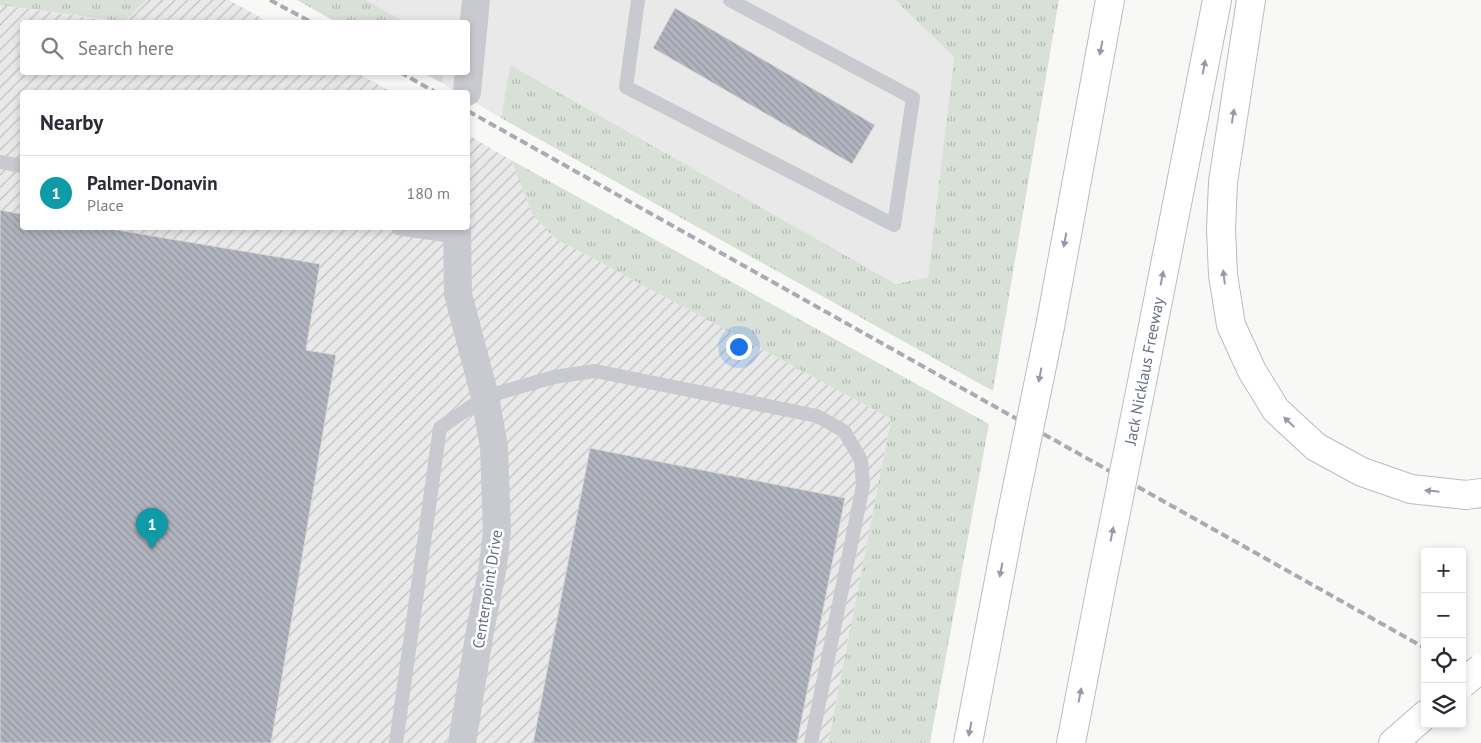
<!DOCTYPE html>
<html lang="en">
<head>
<meta charset="utf-8">
<style>
  :root { --surface:#fff; --page:#f7f7f7; --text:#2b2b33; --muted:#7c7c81; --line:#e1e1e2; --accent:#0f766e }
  body { margin:0; font-family:"PT Sans",sans-serif; background:var(--page); color:var(--text) }
  .controls { position:absolute; right:15px; bottom:15px; display:grid; overflow:hidden; border-radius:5px; box-shadow:0 2px 8px #0003 }
  .controls button { width:45px; height:45px; display:grid; place-items:center; padding:0; border:0; border-bottom:1px solid var(--line); background:var(--surface); color:var(--text); font:25px sans-serif }
  .you { position:absolute; left:738px; top:346px; width:18px; height:18px; margin:-12px; border:4px solid #fff; border-radius:50%; background:#1a73e8; box-shadow:0 0 0 8px #1a73e833 }
  .badge { display:grid; place-items:center; width:32px; height:32px; border-radius:50%; background:var(--accent); color:#fff; font-size:16px; font-weight:700 }
  .pin { position:absolute; translate:-50% -41px; filter:drop-shadow(0 1px 2px #0008) }
  .pin::after { content:''; position:absolute; top:26px; width:18px; height:15px; background:inherit; clip-path:polygon(0 0,100% 0,50% 100%) }
  .list { margin:0; padding:0; list-style:none }
  h2 { display:flex; justify-content:space-between; align-items:center; height:65px; margin:0; padding:0 20px; font-size:21px }
  h2 small { font-size:16px; font-weight:400; color:var(--muted) }
  .list li { display:grid; grid-template-columns:32px 1fr auto; gap:15px; align-items:center; box-sizing:border-box; height:75px; padding:0 20px; border-top:1px solid var(--line) }
  .list b { display:block; font-size:19px; white-space:nowrap }
  .list p { margin:0; font-size:16px; white-space:nowrap; color:var(--muted) }
  .list em { font-size:16px; font-style:normal; color:var(--muted) }
  .icon { flex:none; width:28px; height:28px; fill:none; stroke:currentColor; stroke-width:2; stroke-linecap:round; stroke-linejoin:round }
  .map { position:relative; flex:none; width:1481px; height:743px; overflow:hidden }
  .search { position:absolute; background:var(--surface); box-shadow:0 2px 8px #0003; left:20px; top:20px; width:450px; height:55px; display:flex; align-items:center; gap:12px; box-sizing:border-box; padding:0 18px; border-radius:5px; color:var(--muted); font-size:19px }
  .panel { position:absolute; background:var(--surface); box-shadow:0 2px 8px #0003; left:20px; top:90px; width:450px; height:140px; border-radius:5px }
  .map>svg:first-child { display:block }
  .built { fill:#e9e9e9 }
  .industrial { fill:url(#industrial-furrows) }
  .grass { fill:url(#grass-tufts) }
  .building { fill:url(#building-back-hatch); stroke:#dadad8 }
  .lines { fill:none; stroke-linecap:round; stroke-linejoin:round }
  .motorway-casing { stroke:#bbbcc0; stroke-width:30 }
  .service { stroke:#c9cacf; stroke-width:14 }
  .minor { stroke:#c9cacf; stroke-width:28 }
  .motorway { stroke:#fff; stroke-width:28 }
  .rail { stroke:#a8abb3; stroke-width:4; stroke-dasharray:8 4; stroke-linecap:butt }
  .motorway-bridge-casing { stroke:#bbbcc0; stroke-width:30; stroke-linecap:butt }
  .motorway-bridge { stroke:#fff; stroke-width:28 }
  .oneway { fill:#959aab }
  .labels { text-anchor:middle; dominant-baseline:central; stroke-width:5; stroke-linejoin:round; paint-order:stroke }
  .street-label { font-size:16px; fill:#676f87; stroke:#fff }
</style>
</head>
<body>
<div class="map">
<svg width="1481" height="743" viewBox="0 0 1481 743">
  <defs>
    <pattern id="industrial-furrows" width="10" height="10" patternUnits="userSpaceOnUse" patternTransform="scale(1.25)"><rect width="10" height="10" fill="#e9e9e9"/><path d="M-1 1l2-2M0 10L10 0M9 11l2-2" fill="none" stroke="#c1c1c2"/></pattern>
    <pattern id="grass-tufts" width="24" height="20" patternUnits="userSpaceOnUse" patternTransform="scale(1.25)"><rect width="24" height="20" fill="#d8e0d7"/><path d="M3 7l-1-3M5 7V3M7 7l1-3M15 17l-1-3M17 17v-4M19 17l1-3" fill="none" stroke="#b3bab4"/></pattern>
    <pattern id="building-back-hatch" width="6" height="6" patternUnits="userSpaceOnUse" patternTransform="scale(1.25)"><rect width="6" height="6" fill="#b1b4be"/><path d="M-1 5l2 2M0 0l6 6M5-1l2 2" fill="none" stroke="#9497a0"/></pattern>
  </defs>
  <rect width="100%" height="100%" fill="#f8f9f6"/>
  <path class="built" d="M366,0H895L954,57L928,277L896,284L510,66L501,118L442,83L444,73L468,72V22H405Z"/>
  <path class="industrial" d="M146,0H229L269,22H124Z
    M0,5L120,22H22V72L357,73L392,92H22V228H468V135L511,160L532,214L553,237L891,419L828,743H0Z"/>
  <path class="grass" d="M0,0H146L124,22L0,5Z
    M297,0H366L405,22H336Z
    M895,0H1059L993,391L501,118L510,65L896,284L928,277L954,57Z
    M423,73H444L442,83Z
    M511,160L989,424L930,743H828L891,419L553,237L532,214Z"/>
  <path class="building" d="M675,8L875,125L852,164L653,48Z
    M0,210L22,214V228H105L320,264L306,350L336,355L271,743H0Z
    M590,448L845,498L797,743H533Z"/>
  <g class="lines">
    <defs>
      <path id="motorway" d="M1251,0L1223,182L1221,229L1223,275L1231,325L1252,371L1276,410L1316,447L1362,472L1411,489L1466,495L1481,493
        M1050,327L1110,0
        M1143,377L1217,0
        M968,743L1010,522
        M1071,743L1102,582
        M1393,743L1425,715"/>
    </defs>
    <use href="#motorway" class="motorway-casing"/>
    <path class="service" d="M638,0L626,87L894,225L913,98L730,0
      M0,162L22,166
      M398,228L457,237
      M396,743L440,428L485,397L554,377L595,371L817,416L844,431L861,460L863,485L811,743"/>
    <path class="minor" d="M467,92L476,0
      M457,228L458,294L485,397L494,447L497,531L493,566L480,631L462,743"/>
    <use href="#motorway" class="motorway"/>
    <path class="rail" d="M270,0L311,22
      M400,72L435,92
      M468,111L1425,648
      M1462,669L1481,679"/>
    <defs>
      <path id="motorway-bridge" d="M1010,522L1050,327
        M1102,582L1143,377
        M1462,684L1481,668"/>
    </defs>
    <use href="#motorway-bridge" class="motorway-bridge-casing"/>
    <use href="#motorway-bridge" class="motorway-bridge"/>
  </g>
  <defs><path id="oneway-solid" d="M-6-.8H1V-3.2L6.5 0L1 3.2V.8H-6Z" transform="scale(1.25)"/></defs>
  <g class="oneway">
    <use href="#oneway-solid" transform="translate(1101 48) rotate(101)"/>
    <use href="#oneway-solid" transform="translate(1204 67) rotate(-79)"/>
    <use href="#oneway-solid" transform="translate(1233 116) rotate(-81)"/>
    <use href="#oneway-solid" transform="translate(1065 240) rotate(100)"/>
    <use href="#oneway-solid" transform="translate(1224 277) rotate(-97)"/>
    <use href="#oneway-solid" transform="translate(1162 278) rotate(-79)"/>
    <use href="#oneway-solid" transform="translate(1040 375) rotate(101)"/>
    <use href="#oneway-solid" transform="translate(1289 422) rotate(-137)"/>
    <use href="#oneway-solid" transform="translate(1432 491) rotate(-174)"/>
    <use href="#oneway-solid" transform="translate(1112 534) rotate(-79)"/>
    <use href="#oneway-solid" transform="translate(1001 570) rotate(101)"/>
    <use href="#oneway-solid" transform="translate(1080 695) rotate(-79)"/>
    <use href="#oneway-solid" transform="translate(970 729) rotate(101)"/>
  </g>
  <g class="labels">
    <g class="street-label">
      <text transform="translate(1144 371) rotate(-79)">Jack Nicklaus Freeway</text>
      <text transform="translate(487 589) rotate(-81)">Centerpoint Drive</text>
    </g>
  </g>
</svg>
<div class="controls">
<button>+</button>
<button>−</button>
<button><svg class="icon" aria-label="locate" viewBox="0 0 24 24"><circle cx="12" cy="12" r="6"/><path d="M12 2v4M12 18v4M2 12h4M18 12h4"/></svg></button>
<button><svg class="icon" aria-label="layers" viewBox="0 0 24 24"><path d="M12 4l9 5-9 5-9-5zM3 14l9 5 9-5"/></svg></button>
</div>
<div class="you"></div>
<div class="pin badge" style="left:152px;top:549px;background:#0f9aa8">1</div>
<div class="search"><svg class="icon" aria-label="search" viewBox="0 0 24 24"><circle cx="10" cy="10" r="6"/><path d="M15 15l6 6"/></svg>Search here</div>
<section class="panel">
<h2>Nearby<small></small></h2>
<ul class="list">
<li><span class="badge" style="background:#0f9aa8">1</span><div><b>Palmer-Donavin</b><p>Place</p></div><em>180 m</em></li>
</ul>
</section>
</div>
</body>
</html>
